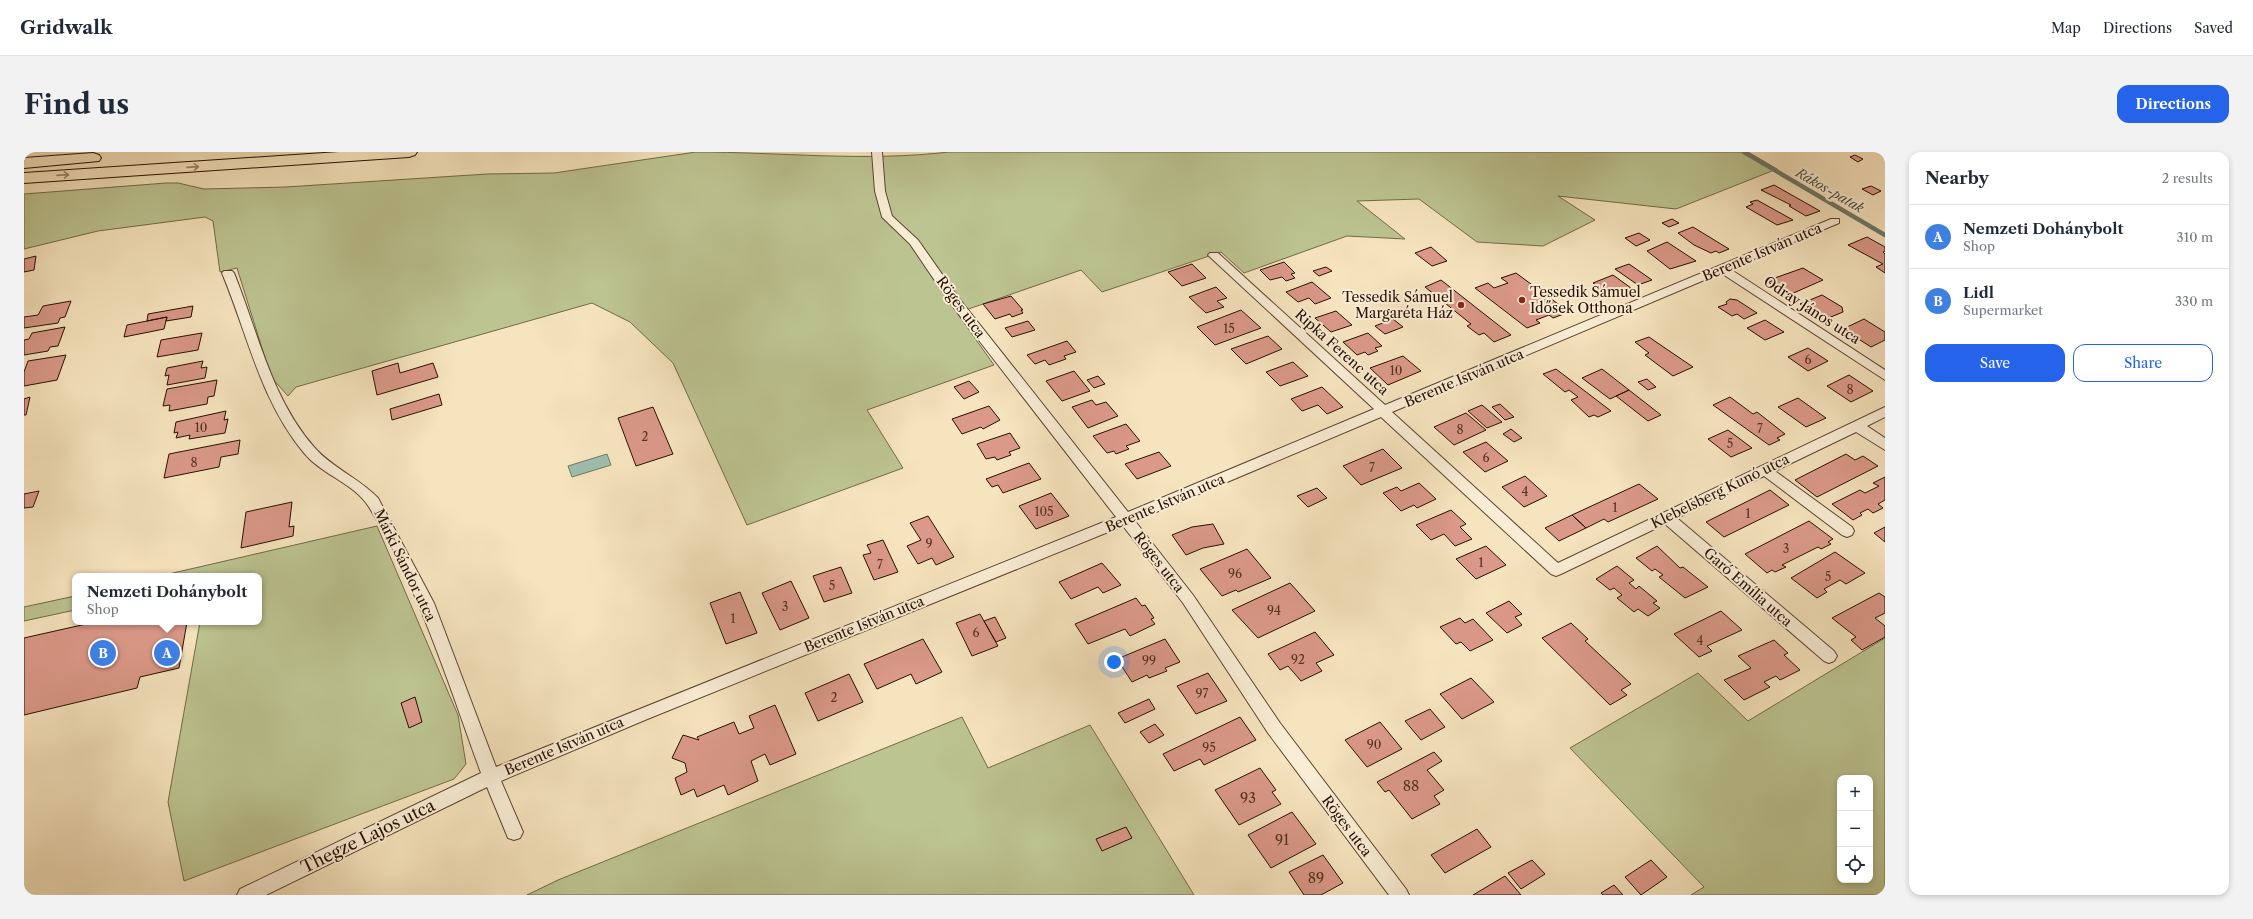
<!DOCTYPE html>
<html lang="en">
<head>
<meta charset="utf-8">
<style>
  :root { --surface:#fff; --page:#f2f2f3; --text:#1f2937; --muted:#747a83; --line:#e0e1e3; --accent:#2563eb }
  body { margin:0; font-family:"Libre Caslon Text",serif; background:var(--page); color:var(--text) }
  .controls { position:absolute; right:12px; bottom:12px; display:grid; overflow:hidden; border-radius:8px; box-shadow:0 2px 6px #0003 }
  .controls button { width:36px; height:36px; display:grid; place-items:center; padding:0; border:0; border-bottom:1px solid var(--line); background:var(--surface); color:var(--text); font:20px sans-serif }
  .you { position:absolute; left:1090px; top:510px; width:14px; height:14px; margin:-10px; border:3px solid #fff; border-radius:50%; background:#1a73e8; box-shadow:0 0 0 6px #1a73e833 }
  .badge { display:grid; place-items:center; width:26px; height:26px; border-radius:50%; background:var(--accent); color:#fff; font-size:13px; font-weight:700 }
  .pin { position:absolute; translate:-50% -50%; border:2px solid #fff; box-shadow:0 1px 4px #0006 }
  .popup { position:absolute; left:48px; top:421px; width:190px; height:52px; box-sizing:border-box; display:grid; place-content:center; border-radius:8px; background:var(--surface); filter:drop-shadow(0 1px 3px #0005); font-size:13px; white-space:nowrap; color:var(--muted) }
  .popup b { font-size:15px; color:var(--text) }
  .popup::after { content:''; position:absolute; left:50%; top:100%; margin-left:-8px; border:8px solid transparent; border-top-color:var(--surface) }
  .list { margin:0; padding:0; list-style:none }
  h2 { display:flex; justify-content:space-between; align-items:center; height:52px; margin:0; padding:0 16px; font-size:17px }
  h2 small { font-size:13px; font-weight:400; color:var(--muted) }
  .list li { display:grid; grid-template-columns:26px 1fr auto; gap:12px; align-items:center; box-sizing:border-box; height:64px; padding:0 16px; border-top:1px solid var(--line) }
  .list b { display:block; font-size:15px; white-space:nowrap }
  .list p { margin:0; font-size:13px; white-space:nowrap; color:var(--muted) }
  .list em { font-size:13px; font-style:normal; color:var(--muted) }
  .actions { display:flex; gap:8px; padding:12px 16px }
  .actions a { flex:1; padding:9px 0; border:1px solid var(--accent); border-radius:12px; text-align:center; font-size:14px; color:var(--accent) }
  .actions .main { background:var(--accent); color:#fff }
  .icon { flex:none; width:22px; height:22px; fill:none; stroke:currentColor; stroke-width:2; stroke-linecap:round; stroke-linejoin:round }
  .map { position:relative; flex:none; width:1861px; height:743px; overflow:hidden; border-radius:12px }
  header { display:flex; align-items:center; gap:24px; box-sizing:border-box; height:56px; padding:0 20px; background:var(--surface); border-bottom:1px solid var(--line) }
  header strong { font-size:19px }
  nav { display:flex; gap:22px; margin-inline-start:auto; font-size:14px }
  .intro { display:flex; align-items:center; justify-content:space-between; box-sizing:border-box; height:96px; padding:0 24px }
  h1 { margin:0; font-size:28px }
  .button { padding:10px 18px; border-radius:12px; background:var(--accent); color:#fff; font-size:14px; font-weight:700 }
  main { display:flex; gap:24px; padding:0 24px }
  aside { flex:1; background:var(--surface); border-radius:12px; box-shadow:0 2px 6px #0003 }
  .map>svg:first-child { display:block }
  .green { fill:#bcc491; stroke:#726a48; fill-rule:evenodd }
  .water { fill:#9dbfae; stroke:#6e7968 }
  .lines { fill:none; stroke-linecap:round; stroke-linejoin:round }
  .stream { stroke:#6e7968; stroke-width:4.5 }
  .building { fill:#db9989; stroke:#280f00 }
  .minor-casing { stroke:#5c4430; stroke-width:2 }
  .motorway-casing { stroke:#280f00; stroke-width:2 }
  .minor { fill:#f9edd5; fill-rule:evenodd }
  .motorway { fill:#f6e4be; fill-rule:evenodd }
  .oneway { stroke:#998468 }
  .poi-dot { fill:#8f2418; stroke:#f9edd5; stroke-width:1.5 }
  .labels { text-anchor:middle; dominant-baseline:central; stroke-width:4; stroke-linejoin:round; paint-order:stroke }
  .number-label { font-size:12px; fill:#553222 }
  .far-water-label { font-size:13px; font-style:italic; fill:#514d3d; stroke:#f9edd5 }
  .street-label { font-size:14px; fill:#280f00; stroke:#f9edd5 }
  .poi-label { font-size:14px; fill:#280f00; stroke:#f9edd5; text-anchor:start }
  .near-number-label { font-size:14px; fill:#553222 }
  .near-street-label { font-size:17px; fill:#280f00; stroke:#f9edd5 }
</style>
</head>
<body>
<header>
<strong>Gridwalk</strong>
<nav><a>Map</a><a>Directions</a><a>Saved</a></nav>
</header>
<div class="intro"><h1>Find us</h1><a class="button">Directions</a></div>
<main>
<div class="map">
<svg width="1861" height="743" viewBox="0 0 1861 743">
  <rect width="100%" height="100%" fill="#f6e4be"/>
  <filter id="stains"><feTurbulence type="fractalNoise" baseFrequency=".005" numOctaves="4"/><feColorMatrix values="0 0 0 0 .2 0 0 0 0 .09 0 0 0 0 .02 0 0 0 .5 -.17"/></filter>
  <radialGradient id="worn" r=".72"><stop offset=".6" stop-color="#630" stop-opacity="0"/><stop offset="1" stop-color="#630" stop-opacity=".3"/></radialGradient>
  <path class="green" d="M672,0C756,0 840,10 925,0H1724L1753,17L1652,57L1534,44L1571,68L1519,94L1453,90L1395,47L1333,49L1381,87L1323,84L1220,121L1197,100L1078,140L1057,118L933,161L970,213L843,258L879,316L723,373L649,211L606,170L568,151L272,235L264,244L247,225L213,116L196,120L189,69L181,65L74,79L0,97V42L142,31H154L180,37L262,35L463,22L530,21Z
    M353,374L434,563L442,612L430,627L160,729L144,650L176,470H235V424H136Z
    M51,444V458L0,469V455Z
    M1861,486V743H1667L1680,735L1546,596L1674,521L1724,569ZM1816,626H1846V728H1816Z
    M938,565L964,616L1066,573L1170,743H503L534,728Z"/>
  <path class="water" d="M583,302L587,313L548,325L544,314Z"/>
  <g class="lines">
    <path class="stream" d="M1720,0L1861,83"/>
  </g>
  <path class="building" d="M1831,3L1839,7L1834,10L1826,5Z
    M1750,33L1796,59L1782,64L1765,54L1767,53L1737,38Z
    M1847,34L1857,39L1849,43L1838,37Z
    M1733,48L1769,68L1753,73L1722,55L1729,52L1726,50Z
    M1648,67L1655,71L1645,75L1638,71Z
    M1669,75L1705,97L1695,101L1692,99L1687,101L1670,93L1654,81Z
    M1615,81L1626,88L1612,94L1601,86Z
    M1843,85L1861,95V99L1859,100L1861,102V121L1852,115L1859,112L1824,93Z
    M1643,90L1672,109L1646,117L1623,99Z
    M1407,95L1423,109L1408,114L1391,101Z
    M12,104L10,118L0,120V107Z
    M1260,110L1271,121L1267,122L1271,126L1262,129L1258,125L1246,128L1236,118Z
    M1168,112L1182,126L1158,134L1144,120Z
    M1605,112L1628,128L1614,133L1591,117Z
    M1302,115L1308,119L1295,124L1289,119Z
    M1779,116L1799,128L1765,143L1744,130L1750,128L1748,127Z
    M1492,121L1545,160L1529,166L1525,163L1512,168L1516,171L1503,176L1451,136L1464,131L1470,136L1484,131L1477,126Z
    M1589,123L1607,136L1587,144L1569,131Z
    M1417,128L1487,183L1470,190L1460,181L1455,183L1443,174L1447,172L1401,135Z
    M1288,130L1307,146L1291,152L1285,146L1274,150L1262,140Z
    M1192,135L1203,146L1193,149L1200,155L1182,161L1165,145Z
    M1798,143L1818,155L1819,160L1802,167L1776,152Z
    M987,144L999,158H997L999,161L988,165L986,162L971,167L959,152Z
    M1706,147L1713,148L1733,161L1720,167L1713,162L1708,164L1694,155L1703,152L1702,150Z
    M47,149L41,165L36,166L34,171L0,176V165L14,163L19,154Z
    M169,154L167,165L142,169L143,165L123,169L124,162Z
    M1217,158L1237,176L1191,193L1173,175Z
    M1312,159L1328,173L1307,180L1291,166Z
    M143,165L140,177L100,185L103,173Z
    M1369,167L1379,175L1361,182L1351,174Z
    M1840,167L1861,180V188L1847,195L1819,177Z
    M1741,168L1760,180L1741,188L1723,176Z
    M1004,169L1011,178L988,185L981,176Z
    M41,175L34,194L26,195L24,199L0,203V188L5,187L8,181Z
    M178,181L174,198L133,205L137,188Z
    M1344,181L1358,194L1351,196L1354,199L1344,203L1341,200L1333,203L1319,190Z
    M1244,184L1258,197L1222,212L1207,197Z
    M1625,185L1641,196L1669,215L1649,224L1621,203L1625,201L1611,190Z
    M1043,189L1052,200L1040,204L1042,207L1025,213L1021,208L1011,212L1003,203Z
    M1784,196L1804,209L1784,219L1764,205Z
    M42,203L33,228L0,234V220L4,209Z
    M1379,204L1397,219L1364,233L1346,216Z
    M179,209L177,216L183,215L181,226L143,233L145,223L141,224L143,216Z
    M1269,210L1284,224L1256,234L1242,220Z
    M374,211L376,221L409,211L414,225L353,243L348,219Z
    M1532,217L1587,259L1574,265L1570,263L1565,265L1547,248L1554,245L1545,238L1541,240L1519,222Z
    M1578,217L1605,238L1586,247L1558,226Z
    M1050,219L1066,239L1038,249L1022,229Z
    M1825,223L1849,239L1827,250L1803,234Z
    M1074,224L1081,232L1070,236L1063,228Z
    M1623,227L1632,235L1624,238L1614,230Z
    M193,228L190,244L184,245L183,252L145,259L146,253L139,254L143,237Z
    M945,229L955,240L940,247L930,235Z
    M1298,235L1319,255L1303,262L1294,253L1278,259L1267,247Z
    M1605,238L1637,263L1624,269L1592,244Z
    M415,242L418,253L368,268L366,257Z
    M6,245L2,263H0V247Z
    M1706,245L1729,262L1733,260L1761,282L1753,286L1756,288L1745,293L1689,253Z
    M1774,246L1802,266L1782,275L1754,255Z
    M1068,248L1072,253L1082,250L1094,264L1064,276L1048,255Z
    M1476,252L1490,265L1481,268L1468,255Z
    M1458,253L1478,270L1463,276L1444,259Z
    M965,254L976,268L959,277L957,275L938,282L928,267Z
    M629,255L649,302L612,314L594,266Z
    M202,259L200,268L204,267L201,281L165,287L166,283L152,286L154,280L150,281L152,270Z
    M1442,261L1462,278L1430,293L1410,275Z
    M1102,272L1116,289L1102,294L1105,297L1092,302L1090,299L1083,301L1069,284Z
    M1487,277L1498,286L1490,290L1479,282Z
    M1704,278L1728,296L1707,305L1684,287Z
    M986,281L996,296L985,300L987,303L973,308L971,305L962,307L953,292Z
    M216,288L214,302L197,305L195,315L140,326L145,302Z
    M1462,290L1484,309L1461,320L1439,300Z
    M1359,297L1378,316L1337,333L1319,314Z
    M1135,300L1147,314L1113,327L1101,312Z
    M1822,302L1831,308L1839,304L1854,314L1793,345L1771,328Z
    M1005,311L1017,327L979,341L974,333L968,335L962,327Z
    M1501,324L1523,344L1500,355L1478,335Z
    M1861,325V348L1854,352L1859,356L1849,361L1844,357L1836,361L1838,363L1829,368L1808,352L1836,338L1841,341L1855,334L1849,331Z
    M1395,331L1412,347L1393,356L1390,353L1377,359L1359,341L1373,335L1377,339Z
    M1615,332L1634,347L1584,370L1580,367L1562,376L1548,363Z
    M1293,336L1303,346L1284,355L1273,344Z
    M1746,338L1765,353L1700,385L1682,370Z
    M15,339L9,355L0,356V342Z
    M1027,341L1045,364L1012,377L995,354Z
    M268,350L265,375L270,374L269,384L217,396L222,360Z
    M1427,358L1442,372L1436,375L1448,387L1431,394L1420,382L1407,388L1392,373Z
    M1548,363L1562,376L1535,389L1521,376Z
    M904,364L930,405L912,413L908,406L894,412L883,394L897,388L886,371Z
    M1785,369L1809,387L1804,390L1807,392L1797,397L1794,395L1758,413L1762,415L1751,420L1748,418L1743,421L1721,402Z
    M1189,372L1200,392L1179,396L1162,403L1148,383L1168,375Z
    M1861,375V390L1850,381Z
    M859,388L874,420L850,428L839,403L847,401L843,393Z
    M1462,394L1482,413L1452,427L1432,407Z
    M1633,394L1656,416L1659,415L1684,435L1661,446L1635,425L1639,423L1631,417L1628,419L1612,406Z
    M1223,397L1247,426L1214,440L1212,438L1198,444L1176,417Z
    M1811,400L1841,421L1822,432L1816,428L1800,437L1803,440L1793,446L1767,426Z
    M1078,411L1097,433L1079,441L1074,435L1047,447L1035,430Z
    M1593,414L1610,428L1605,431L1612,437L1615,434L1633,449L1629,451L1636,456L1624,464L1614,457L1610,460L1593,446L1598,443L1590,436L1586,438L1572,427Z
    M817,415L828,441L800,450L789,424Z
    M767,429L785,466L756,478L738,441Z
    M1266,431L1291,459L1234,486L1208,458Z
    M716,440L733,481L702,492L686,451Z
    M1855,441L1861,445V461L1851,466L1861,474V485L1838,498L1827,488L1832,485L1808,466Z
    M1112,446L1118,454L1121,453L1130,466L1127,467L1131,472L1106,484L1101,477L1064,492L1051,472Z
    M1485,449L1498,462L1491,465L1498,473L1483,481L1462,461Z
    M1697,459L1718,478L1683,494L1688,499L1675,505L1650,482Z
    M956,462L974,494L948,504L932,471Z
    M971,465L982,486L972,490L960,469Z
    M1436,466L1441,471L1449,467L1469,488L1446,499L1437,490L1432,492L1416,475Z
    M71,470H163L155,516L116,525L113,536L0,563V486Z
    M1547,471L1564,487L1561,489L1607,532L1597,538L1603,543L1586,553L1518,486Z
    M1291,480L1310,503L1292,511L1298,519L1277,529L1264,514L1256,518L1244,502Z
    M899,487L918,520L892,532L887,522L853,537L840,512Z
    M1141,487L1156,510L1141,516L1143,519L1125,526L1123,523L1108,530L1093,507Z
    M1750,488L1764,501L1760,503L1776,518L1756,528L1752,524L1740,530L1746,535L1720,548L1700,528L1727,516L1714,504Z
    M1184,521L1203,549L1172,562L1153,534Z
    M825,522L839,550L794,569L781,541Z
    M1447,526L1470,550L1438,567L1416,542Z
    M391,545L398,570L385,576L377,551Z
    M1125,547L1131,557L1101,571L1094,561Z
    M751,553L772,602L746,613L741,602L727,609L734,629L704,643L700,633L673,645L670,637L657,643L651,626L663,620L661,611L648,606L659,583L675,588L673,585L710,570L715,582L730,576L725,564Z
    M1406,557L1421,575L1397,588L1381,569Z
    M1216,565L1232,588L1180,613L1176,607L1150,619L1139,602Z
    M1356,570L1378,597L1343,615L1321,588Z
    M1131,572L1140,583L1125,591L1116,580Z
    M1410,600L1418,609L1403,618L1420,638L1410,644L1416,652L1388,667L1365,638L1361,640L1353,630Z
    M1236,616L1252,638L1248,640L1257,652L1215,673L1191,638Z
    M1268,660L1292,692L1247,716L1224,683Z
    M1102,675L1108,686L1078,699L1072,687Z
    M1453,677L1467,695L1421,721L1407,703Z
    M1299,703L1319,731L1297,743H1280L1265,720Z
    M1508,708L1521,722L1497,737L1484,721Z
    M1627,708L1643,725L1617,743L1601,725Z
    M1481,724L1497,743H1449Z
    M1590,733L1599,743H1579L1577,741Z"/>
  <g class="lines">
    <defs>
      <path id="minor" d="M848,0H858L861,39L868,64L894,88L934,145L1104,360L1350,257L1186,105L1184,103L1186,101H1194L1361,253L1807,67H1815V71L1706,117L1861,218V228L1697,121L1368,260L1534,411L1861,255V265L1843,274L1861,286V298L1832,280L1751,319L1828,375L1830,379L1828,383L1823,385L1818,383L1740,324L1653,366L1810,499L1813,504L1810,509L1805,511L1800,509L1641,372L1537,422L1532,424L1527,422L1357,265L1111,369L1169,443L1256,571L1382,737L1385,743H1365L1244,581L1159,451L1099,374L621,568L477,629L499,680L496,686L490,688L484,686L463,635L242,743H213L216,737L457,621C424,531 396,438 345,355C330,331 298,323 280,301C236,248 224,183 198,121L200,119H208L210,121C234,180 247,246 290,295C308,316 335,326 354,346L410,451L472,615L1092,365L926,151L886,92L858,65L851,39Z"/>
      <path id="motorway" d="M315,0H393L391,3L385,5L0,31V21Z
        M69,1L75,3L77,6L75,9L0,16V6Z"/>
    </defs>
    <use href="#minor" class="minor-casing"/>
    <use href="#motorway" class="motorway-casing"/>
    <use href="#minor" class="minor"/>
    <use href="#motorway" class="motorway"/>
  </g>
  <defs><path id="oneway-shaft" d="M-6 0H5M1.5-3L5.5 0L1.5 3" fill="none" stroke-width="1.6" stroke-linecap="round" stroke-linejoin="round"/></defs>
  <g class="oneway">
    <use href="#oneway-shaft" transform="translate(169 15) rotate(-4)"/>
    <use href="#oneway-shaft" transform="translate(39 23) rotate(-4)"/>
  </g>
  <g class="poi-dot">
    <circle cx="1498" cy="148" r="4"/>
    <circle cx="1437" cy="153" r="4"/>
  </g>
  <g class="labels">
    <g class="number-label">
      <text x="1205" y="176">15</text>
      <text x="1784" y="207">6</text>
      <text x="1372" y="218">10</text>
      <text x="1826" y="237">8</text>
      <text x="177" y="275">10</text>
      <text x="1736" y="276">7</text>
      <text x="1436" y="277">8</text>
      <text x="621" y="284">2</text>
      <text x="1706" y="291">5</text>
      <text x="1462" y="305">6</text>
      <text x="170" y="310">8</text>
      <text x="1348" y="315">7</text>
      <text x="1501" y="339">4</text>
      <text x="1591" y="355">1</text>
      <text x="1020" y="359">105</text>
      <text x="1724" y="361">1</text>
      <text x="905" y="391">9</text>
      <text x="1762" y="396">3</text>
      <text x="1457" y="410">1</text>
      <text x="856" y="412">7</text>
      <text x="1211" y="421">96</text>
      <text x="1804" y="424">5</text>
      <text x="808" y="433">5</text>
      <text x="761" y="454">3</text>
      <text x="1250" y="458">94</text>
      <text x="709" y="466">1</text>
      <text x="952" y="480">6</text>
      <text x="1676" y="488">4</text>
      <text x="1274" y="507">92</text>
      <text x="1125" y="508">99</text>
      <text x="1178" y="541">97</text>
      <text x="810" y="545">2</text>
      <text x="1350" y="592">90</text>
      <text x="1185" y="595">95</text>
    </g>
    <g class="far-water-label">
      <text transform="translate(1806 38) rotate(30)">Rákos-patak</text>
    </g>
    <g class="street-label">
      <text transform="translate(1738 100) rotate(-23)">Berente István utca</text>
      <text transform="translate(937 155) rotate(54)">Röges utca</text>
      <text transform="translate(1788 158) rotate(33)">Odray János utca</text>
      <text transform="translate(1318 200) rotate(42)">Ripka Ferenc utca</text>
      <text transform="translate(1440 226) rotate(-23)">Berente István utca</text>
      <text transform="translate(1696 339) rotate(-26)">Klebelsberg Kunó utca</text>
      <text transform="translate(1141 351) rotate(-23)">Berente István utca</text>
      <text transform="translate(1135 410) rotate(52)">Röges utca</text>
      <text transform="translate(381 413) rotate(64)">Márki Sándor utca</text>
      <text transform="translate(1724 435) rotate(41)">Garó Emília utca</text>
      <text transform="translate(840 472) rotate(-22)">Berente István utca</text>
      <text transform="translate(540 594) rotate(-23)">Berente István utca</text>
      <text transform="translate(1323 674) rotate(53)">Röges utca</text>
    </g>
    <g class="poi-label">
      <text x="1506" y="140">Tessedik Sámuel<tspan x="1506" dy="16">Idősek Otthona</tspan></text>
      <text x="1429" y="145" text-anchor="end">Tessedik Sámuel<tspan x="1429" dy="16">Margaréta Ház</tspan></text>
    </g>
    <g class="near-number-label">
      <text x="1387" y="634">88</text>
      <text x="1224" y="646">93</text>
      <text x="1258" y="688">91</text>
      <text x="1292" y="726">89</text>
    </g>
    <g class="near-street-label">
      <text transform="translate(344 684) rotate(-26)">Thegze Lajos utca</text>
    </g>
  </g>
  <rect width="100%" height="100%" filter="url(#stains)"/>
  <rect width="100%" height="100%" fill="url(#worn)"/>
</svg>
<div class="controls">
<button>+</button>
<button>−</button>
<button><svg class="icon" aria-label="locate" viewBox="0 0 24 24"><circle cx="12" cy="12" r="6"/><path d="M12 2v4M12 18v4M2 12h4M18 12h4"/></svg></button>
</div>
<div class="you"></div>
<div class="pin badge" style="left:143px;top:501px;background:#3f7fe0">A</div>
<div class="popup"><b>Nemzeti Dohánybolt</b>Shop</div>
<div class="pin badge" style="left:79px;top:501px;background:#3f7fe0">B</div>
</div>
<aside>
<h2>Nearby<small>2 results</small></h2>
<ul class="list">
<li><span class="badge" style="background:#3f7fe0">A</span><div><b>Nemzeti Dohánybolt</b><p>Shop</p></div><em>310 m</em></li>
<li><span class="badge" style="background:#3f7fe0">B</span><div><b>Lidl</b><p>Supermarket</p></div><em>330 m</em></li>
</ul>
<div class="actions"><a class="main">Save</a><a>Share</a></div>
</aside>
</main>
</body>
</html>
